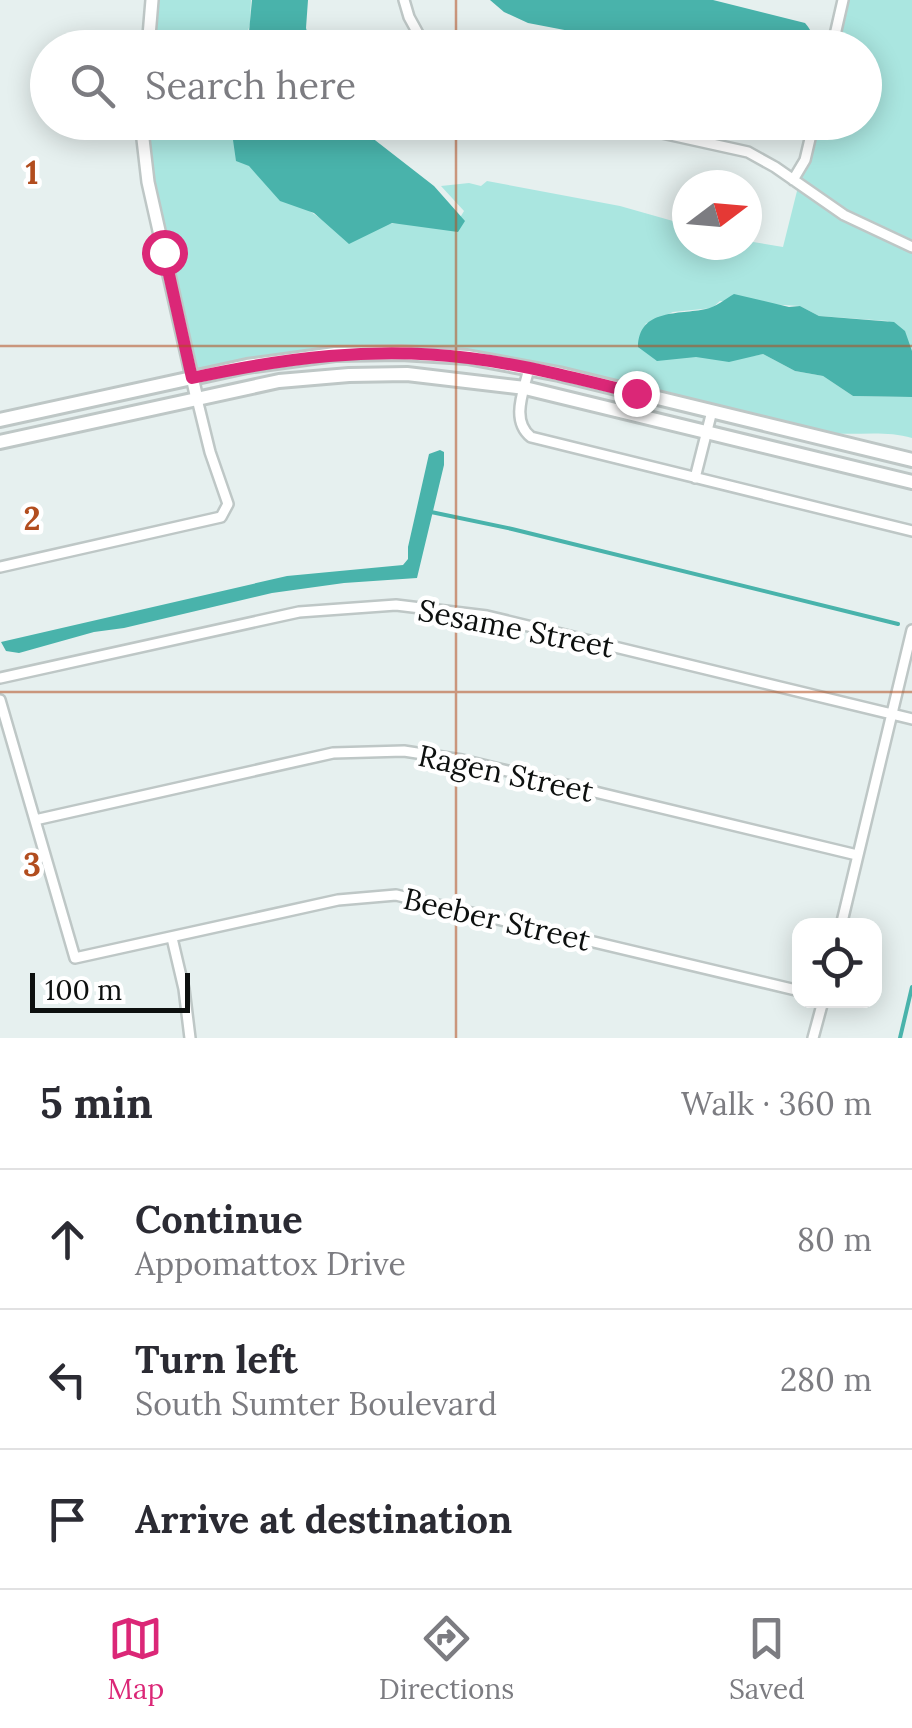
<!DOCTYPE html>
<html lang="en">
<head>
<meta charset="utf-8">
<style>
  :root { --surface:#fff; --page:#f2f2f3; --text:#2b2b33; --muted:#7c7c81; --line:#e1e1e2; --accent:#db2777 }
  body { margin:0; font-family:Lora,serif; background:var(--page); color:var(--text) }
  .controls { position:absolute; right:30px; bottom:30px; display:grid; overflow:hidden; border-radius:20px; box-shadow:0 5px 25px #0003 }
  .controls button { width:90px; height:90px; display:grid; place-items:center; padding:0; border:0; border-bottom:2px solid var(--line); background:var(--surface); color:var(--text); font:50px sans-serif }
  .compass { position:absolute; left:672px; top:170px; width:90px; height:90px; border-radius:50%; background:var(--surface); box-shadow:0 5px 25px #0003; rotate:74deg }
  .scale { position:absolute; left:30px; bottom:25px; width:160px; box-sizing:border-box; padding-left:10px; border:5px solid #0d100f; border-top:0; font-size:28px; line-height:35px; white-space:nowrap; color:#0d100f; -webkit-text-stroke:8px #fff; paint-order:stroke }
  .stop { position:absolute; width:30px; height:30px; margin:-22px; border:8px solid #db2777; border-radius:50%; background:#fff }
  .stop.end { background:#db2777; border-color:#fff; box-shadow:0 2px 10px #0008 }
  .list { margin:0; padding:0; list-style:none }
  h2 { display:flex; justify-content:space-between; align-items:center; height:130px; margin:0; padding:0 40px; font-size:42px }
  h2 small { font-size:32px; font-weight:400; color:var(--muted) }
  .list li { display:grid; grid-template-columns:65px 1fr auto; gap:30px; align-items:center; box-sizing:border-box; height:140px; padding:0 40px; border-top:2px solid var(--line) }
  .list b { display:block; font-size:38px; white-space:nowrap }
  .list p { margin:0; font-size:32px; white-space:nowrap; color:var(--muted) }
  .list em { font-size:32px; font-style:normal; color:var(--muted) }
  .icon { flex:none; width:55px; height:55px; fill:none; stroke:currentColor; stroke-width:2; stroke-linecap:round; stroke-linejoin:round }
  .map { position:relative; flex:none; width:912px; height:1038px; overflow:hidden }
  .search { position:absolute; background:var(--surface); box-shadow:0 5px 25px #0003; left:30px; right:30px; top:30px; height:110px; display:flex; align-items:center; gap:25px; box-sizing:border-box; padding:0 35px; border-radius:55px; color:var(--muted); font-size:38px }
  .sheet { height:550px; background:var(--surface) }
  nav { display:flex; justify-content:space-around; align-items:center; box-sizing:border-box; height:140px; border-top:2px solid var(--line); background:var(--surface); font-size:28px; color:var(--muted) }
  nav a { display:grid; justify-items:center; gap:5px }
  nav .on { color:var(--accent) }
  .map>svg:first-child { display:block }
  .green { fill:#aae6e0 }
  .water { fill:#49b3ab }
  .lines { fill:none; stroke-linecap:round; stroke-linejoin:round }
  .stream { stroke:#49b3ab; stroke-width:4 }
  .minor-casing { stroke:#bec7c6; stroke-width:14 }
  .tertiary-casing { stroke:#bec7c6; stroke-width:16 }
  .secondary-casing { stroke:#bec7c6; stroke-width:18 }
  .minor { stroke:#fff; stroke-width:9 }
  .tertiary { stroke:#fff; stroke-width:11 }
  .secondary { stroke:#fff; stroke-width:12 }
  .route { stroke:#db2777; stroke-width:12 }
  .grid { fill:none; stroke:#b24d1e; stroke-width:2.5; stroke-opacity:0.55 }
  .labels { text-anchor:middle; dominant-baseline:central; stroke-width:9; stroke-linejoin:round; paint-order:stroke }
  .street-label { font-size:30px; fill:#0d100f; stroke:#fff }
  .grid-label { font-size:32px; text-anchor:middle; font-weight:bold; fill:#b24d1e; stroke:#fff; stroke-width:9; stroke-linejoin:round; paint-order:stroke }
</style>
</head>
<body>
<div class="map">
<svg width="912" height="1038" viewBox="0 0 912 1038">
  <rect width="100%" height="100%" fill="#e6f0ef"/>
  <path class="green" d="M158,0H251L250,24L243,47L154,48Z
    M845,0H912V351L888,321L819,316L800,306L720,301L712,308L673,312L645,324C694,356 703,367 763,354L795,371L823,376L853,396L912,397V438C882,429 851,437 821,432C715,414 613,377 508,358C405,339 298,349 196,371L154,180L147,123H244L308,210L345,235L375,224L458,221L464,211L441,186L469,183L481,186L487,181L620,206L687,225V245H747V241L783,247L814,123L864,122V48L833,47Z"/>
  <path class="water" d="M252,0H308L306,28L311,47H243L249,32Z
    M490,0H713L805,23C811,30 816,38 812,48L653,47L528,23L504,12Z
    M240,123H353L434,186L465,221L458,232L392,223L349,244L314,213L280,201L249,166L236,161L233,140Z
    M734,294L789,307L800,306L819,316L894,322L905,331L912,351V397L853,396L823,376L795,371L763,354L729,362L696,357L657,361L638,347C639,308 679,315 706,309C716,307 725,299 734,294Z
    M440,450L444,452V465L417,578L344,583L272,593L124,628L94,632L19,653L6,651L1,642L287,576L403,565L408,559V547L429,454Z"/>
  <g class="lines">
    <path class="stream" d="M431,512L512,529L898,624
      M900,1038L912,987"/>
    <defs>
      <path id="minor" d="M404,0L409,17L426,48
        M832,48L843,0
        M612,122L748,152L775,167L844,215L912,247
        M793,180L805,160L814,122
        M529,368C524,391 510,420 531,437L912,531
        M695,478L712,411
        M0,567L221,517L228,504L210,452L197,399
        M0,678L299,612L396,605L487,616L912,719
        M0,700L75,958L338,900L396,895L800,991
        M35,820L333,753L404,751L462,760L857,855
        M841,926L912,630
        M172,938L184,989L190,1038
        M813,1038L823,1001"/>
      <path id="tertiary" d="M148,48L152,0
        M141,122L148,182L197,399"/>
      <path id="secondary" d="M0,420L247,366L335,354L401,353L467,357L559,374L912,460
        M0,442L279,381L349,375L407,374L525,388L912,482"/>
    </defs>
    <use href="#minor" class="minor-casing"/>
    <use href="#tertiary" class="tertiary-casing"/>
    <use href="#secondary" class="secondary-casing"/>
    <use href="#minor" class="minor"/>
    <use href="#tertiary" class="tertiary"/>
    <use href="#secondary" class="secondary"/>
  </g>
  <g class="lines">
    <path class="route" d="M164,252L192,378C284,358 374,346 469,358C525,365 580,379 636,393"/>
  </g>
  <path class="grid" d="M456,0V48M456,122V1038M0,346H912M0,692H912"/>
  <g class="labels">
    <g class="street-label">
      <text transform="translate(516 628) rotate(11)">Sesame Street</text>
      <text transform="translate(506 773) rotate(12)">Ragen Street</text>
      <text transform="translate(497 919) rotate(13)">Beeber Street</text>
    </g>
  </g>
  <g class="grid-label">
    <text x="32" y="184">1</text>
    <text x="32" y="530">2</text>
    <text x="32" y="876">3</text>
  </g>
</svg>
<div class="controls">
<button><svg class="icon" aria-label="locate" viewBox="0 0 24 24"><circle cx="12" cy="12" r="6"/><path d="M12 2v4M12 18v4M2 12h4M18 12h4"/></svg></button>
</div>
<svg class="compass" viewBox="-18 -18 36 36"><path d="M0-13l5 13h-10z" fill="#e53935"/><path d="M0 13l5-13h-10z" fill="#7c7c81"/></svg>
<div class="scale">100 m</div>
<div class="stop" style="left:164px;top:252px"></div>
<div class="stop end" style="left:636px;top:393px"></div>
<div class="search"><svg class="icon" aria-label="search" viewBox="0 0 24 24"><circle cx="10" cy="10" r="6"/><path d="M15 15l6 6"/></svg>Search here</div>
</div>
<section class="sheet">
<h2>5 min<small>Walk · 360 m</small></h2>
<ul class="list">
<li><svg class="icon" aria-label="ahead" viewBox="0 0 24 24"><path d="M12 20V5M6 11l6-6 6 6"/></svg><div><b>Continue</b><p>Appomattox Drive</p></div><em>80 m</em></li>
<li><svg class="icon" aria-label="left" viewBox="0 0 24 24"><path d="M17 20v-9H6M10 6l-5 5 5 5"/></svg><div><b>Turn left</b><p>South Sumter Boulevard</p></div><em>280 m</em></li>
<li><svg class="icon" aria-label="arrive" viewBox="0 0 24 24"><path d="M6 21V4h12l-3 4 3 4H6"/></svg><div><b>Arrive at destination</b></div></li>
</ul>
</section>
<nav>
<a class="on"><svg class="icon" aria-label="map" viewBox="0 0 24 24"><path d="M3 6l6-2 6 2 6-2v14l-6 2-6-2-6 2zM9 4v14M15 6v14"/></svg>Map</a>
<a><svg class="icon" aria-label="directions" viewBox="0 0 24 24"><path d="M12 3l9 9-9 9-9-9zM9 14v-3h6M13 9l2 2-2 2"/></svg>Directions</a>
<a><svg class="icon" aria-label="saved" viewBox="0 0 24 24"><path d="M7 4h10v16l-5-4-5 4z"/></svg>Saved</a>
</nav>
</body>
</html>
